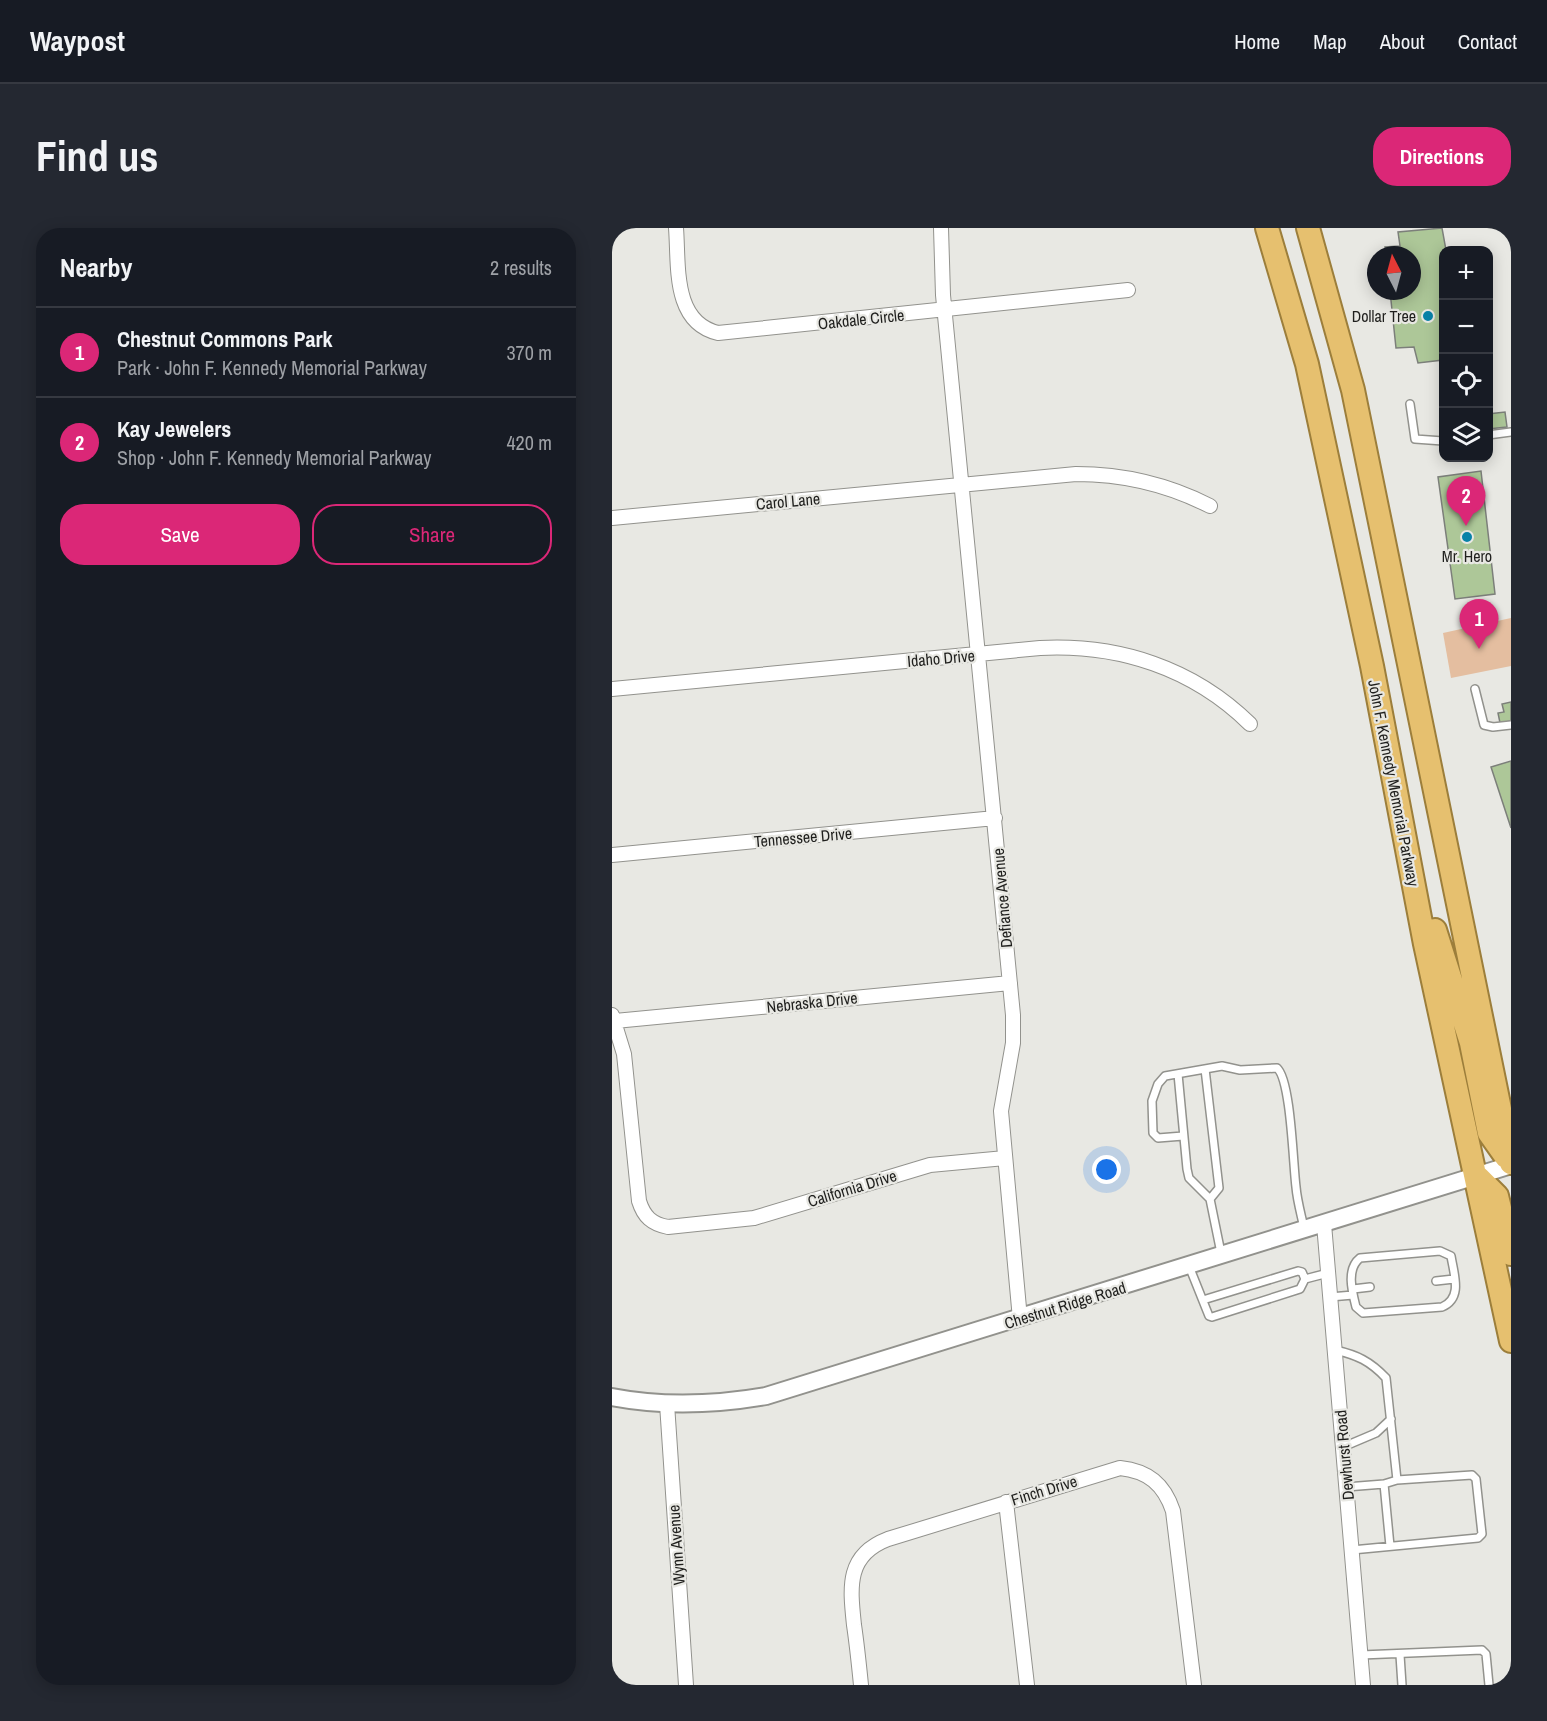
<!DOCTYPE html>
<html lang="en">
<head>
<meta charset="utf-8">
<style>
  :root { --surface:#171b24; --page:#242831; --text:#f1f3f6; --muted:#9ea1a6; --line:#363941; --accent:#db2777 }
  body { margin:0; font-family:"Archivo Narrow",sans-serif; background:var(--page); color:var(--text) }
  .controls { position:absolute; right:18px; top:18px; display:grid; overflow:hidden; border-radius:12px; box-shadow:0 3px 15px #0003 }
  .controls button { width:54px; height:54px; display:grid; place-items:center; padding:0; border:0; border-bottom:2px solid var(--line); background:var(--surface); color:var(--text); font:30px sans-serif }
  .compass { position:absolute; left:755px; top:18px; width:54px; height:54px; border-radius:50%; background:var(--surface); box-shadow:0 3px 15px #0003; rotate:354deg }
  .you { position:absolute; left:495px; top:942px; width:21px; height:21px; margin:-15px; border:4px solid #fff; border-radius:50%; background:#1a73e8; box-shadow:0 0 0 9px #1a73e833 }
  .badge { display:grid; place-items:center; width:39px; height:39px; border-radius:50%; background:var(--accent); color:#fff; font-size:20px; font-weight:700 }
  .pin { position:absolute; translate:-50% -50px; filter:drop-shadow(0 2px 3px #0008) }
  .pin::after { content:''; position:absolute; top:32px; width:21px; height:18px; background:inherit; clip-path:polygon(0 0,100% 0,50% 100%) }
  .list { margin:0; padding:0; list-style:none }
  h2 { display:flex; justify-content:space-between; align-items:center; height:78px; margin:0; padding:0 24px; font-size:26px }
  h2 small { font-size:20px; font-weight:400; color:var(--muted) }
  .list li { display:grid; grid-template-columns:39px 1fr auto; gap:18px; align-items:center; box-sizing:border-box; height:90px; padding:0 24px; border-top:2px solid var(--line) }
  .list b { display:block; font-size:22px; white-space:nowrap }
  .list p { margin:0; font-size:20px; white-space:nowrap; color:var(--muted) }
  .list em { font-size:20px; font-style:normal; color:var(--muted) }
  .actions { display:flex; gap:12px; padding:18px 24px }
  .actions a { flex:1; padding:14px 0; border:2px solid var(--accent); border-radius:24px; text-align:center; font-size:21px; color:var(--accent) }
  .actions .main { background:var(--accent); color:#fff }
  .icon { flex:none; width:33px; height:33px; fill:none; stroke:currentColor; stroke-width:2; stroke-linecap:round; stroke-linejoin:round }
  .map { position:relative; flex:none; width:899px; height:1457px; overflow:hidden; border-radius:24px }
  header { display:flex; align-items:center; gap:36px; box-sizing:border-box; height:84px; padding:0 30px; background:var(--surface); border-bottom:2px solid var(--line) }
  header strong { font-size:28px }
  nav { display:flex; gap:33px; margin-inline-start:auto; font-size:21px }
  .intro { display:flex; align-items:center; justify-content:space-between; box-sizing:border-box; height:144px; padding:0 36px }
  h1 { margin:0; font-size:42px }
  .button { padding:15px 27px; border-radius:24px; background:var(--accent); color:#fff; font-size:21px; font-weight:700 }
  main { display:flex; gap:36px; padding:0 36px }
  aside { flex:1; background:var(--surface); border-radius:24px; box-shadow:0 3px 15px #0003 }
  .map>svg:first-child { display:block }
  .green { fill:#e4bea0 }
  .building { fill:#adc798; stroke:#7c7f7a; stroke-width:1.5 }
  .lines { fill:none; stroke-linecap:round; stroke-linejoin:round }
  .service-casing { stroke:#92928d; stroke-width:10 }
  .minor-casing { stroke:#92928d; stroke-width:16 }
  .tertiary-casing { stroke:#92928d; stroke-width:20 }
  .trunk-casing { stroke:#9c7e3b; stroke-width:26 }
  .service { stroke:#fff; stroke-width:7 }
  .minor { stroke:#fff; stroke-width:14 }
  .tertiary { stroke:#fff; stroke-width:16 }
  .trunk { stroke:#e6c06f; stroke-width:22 }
  .poi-dot { fill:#0882a8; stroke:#e8e8e3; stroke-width:2 }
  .labels { text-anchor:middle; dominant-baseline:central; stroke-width:4.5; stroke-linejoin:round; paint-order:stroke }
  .poi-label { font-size:16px; fill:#1f1f1d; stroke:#e8e8e3; text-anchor:end }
  .street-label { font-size:16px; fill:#1f1f1d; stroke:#e8e8e3 }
</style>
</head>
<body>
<header>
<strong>Waypost</strong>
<nav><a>Home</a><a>Map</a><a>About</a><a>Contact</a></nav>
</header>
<div class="intro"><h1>Find us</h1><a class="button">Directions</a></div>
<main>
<aside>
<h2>Nearby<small>2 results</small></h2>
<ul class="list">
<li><span class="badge">1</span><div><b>Chestnut Commons Park</b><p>Park · John F. Kennedy Memorial Parkway</p></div><em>370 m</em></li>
<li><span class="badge">2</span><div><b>Kay Jewelers</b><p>Shop · John F. Kennedy Memorial Parkway</p></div><em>420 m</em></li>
</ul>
<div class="actions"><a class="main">Save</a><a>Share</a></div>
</aside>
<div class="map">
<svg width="899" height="1457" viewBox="0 0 899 1457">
  <rect width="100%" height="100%" fill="#e8e8e3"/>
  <path class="green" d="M899,390V438L839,450L831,405Z"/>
  <path class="building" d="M830,0L834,22H831V132L806,135L802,119L784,120L778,63H800V27L765,26L774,25L773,19L788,18L786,4Z
    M893,184L895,199L876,201V186Z
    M869,243L883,366L843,371L826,249Z
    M899,474V493L888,495L886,485L892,484L890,476Z
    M899,533V600L879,539Z"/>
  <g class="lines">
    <defs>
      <path id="service" d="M798,176L803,211L831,213
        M876,207L899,204
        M863,461L872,497L881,499L899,497
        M593,841L607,960L598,971
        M566,846L575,941L577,950L598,971L609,1025
        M571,908L546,910L541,905L540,873L546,856L553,848L610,838L628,842L665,840C679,852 681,936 684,959C685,972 689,986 692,1000
        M828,1023L839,1028C842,1047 851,1070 830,1079L751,1085L744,1079C740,1063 734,1041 748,1030Z
        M577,1038L597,1088L600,1089L688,1061L693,1051
        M693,1051L716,1045
        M824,1053L842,1051
        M741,1061L758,1059
        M718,1069L741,1067
        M591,1072L686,1043L690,1044L693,1051
        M723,1122C745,1127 758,1133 774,1150L785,1252
        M731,1219L764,1205L779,1191
        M734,1259L772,1256
        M740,1322L866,1310L870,1306L864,1251L860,1247L785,1252L772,1256L778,1318
        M749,1427L870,1422L874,1426L877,1457
        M788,1427L790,1457"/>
      <path id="minor" d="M64,0C67,37 60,94 106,105L516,62
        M329,0L331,67L401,787V815L389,883L408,1091
        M0,290L464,246C512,246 555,256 598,278
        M0,461L428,420C507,416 581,440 638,496
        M0,627L383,590
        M0,787L12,826L27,973C32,989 40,996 56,999L142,990L318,937L393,930
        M3,793L398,755
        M712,996L751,1457
        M55,1176L74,1457
        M394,1274L415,1457
        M249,1457C247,1437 245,1417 242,1397C238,1359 234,1327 276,1311L508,1240C536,1243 552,1256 561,1283L582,1457"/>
      <path id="tertiary" d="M0,1169C52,1179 102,1177 154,1168L899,937"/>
      <path id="trunk" d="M655,0L695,136L760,438L813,716L899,1113
        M696,0L741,162L899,935
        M823,702L859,815L877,905L894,929
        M867,950L885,968L899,1026"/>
    </defs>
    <use href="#service" class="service-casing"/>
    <use href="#minor" class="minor-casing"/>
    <use href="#tertiary" class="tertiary-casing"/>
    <use href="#trunk" class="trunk-casing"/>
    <use href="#service" class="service"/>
    <use href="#minor" class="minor"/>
    <use href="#tertiary" class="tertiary"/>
    <use href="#trunk" class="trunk"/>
  </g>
  <g class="poi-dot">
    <circle cx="816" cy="88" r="6"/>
    <circle cx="855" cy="309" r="6"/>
  </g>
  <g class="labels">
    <g class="poi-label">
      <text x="804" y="88">Dollar Tree</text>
      <text x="855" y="328" text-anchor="middle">Mr. Hero</text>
    </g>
    <g class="street-label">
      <text transform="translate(249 91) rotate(-6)">Oakdale Circle</text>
      <text transform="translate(176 273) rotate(-5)">Carol Lane</text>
      <text transform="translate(329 430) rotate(-5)">Idaho Drive</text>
      <text transform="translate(782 555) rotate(79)">John F. Kennedy Memorial Parkway</text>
      <text transform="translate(191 609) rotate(-5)">Tennessee Drive</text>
      <text transform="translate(390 670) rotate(-95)">Defiance Avenue</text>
      <text transform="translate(200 774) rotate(-6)">Nebraska Drive</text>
      <text transform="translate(240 960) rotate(-17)">California Drive</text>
      <text transform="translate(453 1077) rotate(-17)">Chestnut Ridge Road</text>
      <text transform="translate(732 1227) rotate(-95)">Dewhurst Road</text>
      <text transform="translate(432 1262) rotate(-17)">Finch Drive</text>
      <text transform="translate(64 1317) rotate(-94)">Wynn Avenue</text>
    </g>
  </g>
</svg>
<div class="controls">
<button>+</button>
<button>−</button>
<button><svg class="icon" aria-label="locate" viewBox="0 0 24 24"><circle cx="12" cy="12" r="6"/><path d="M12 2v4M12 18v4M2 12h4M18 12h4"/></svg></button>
<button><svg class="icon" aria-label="layers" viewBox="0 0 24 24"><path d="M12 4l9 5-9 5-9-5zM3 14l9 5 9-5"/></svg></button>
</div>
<svg class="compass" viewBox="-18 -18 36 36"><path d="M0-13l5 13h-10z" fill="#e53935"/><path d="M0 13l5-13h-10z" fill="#9ea1a6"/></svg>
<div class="you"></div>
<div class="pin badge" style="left:867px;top:421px">1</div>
<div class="pin badge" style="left:854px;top:298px">2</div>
</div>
</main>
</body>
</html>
